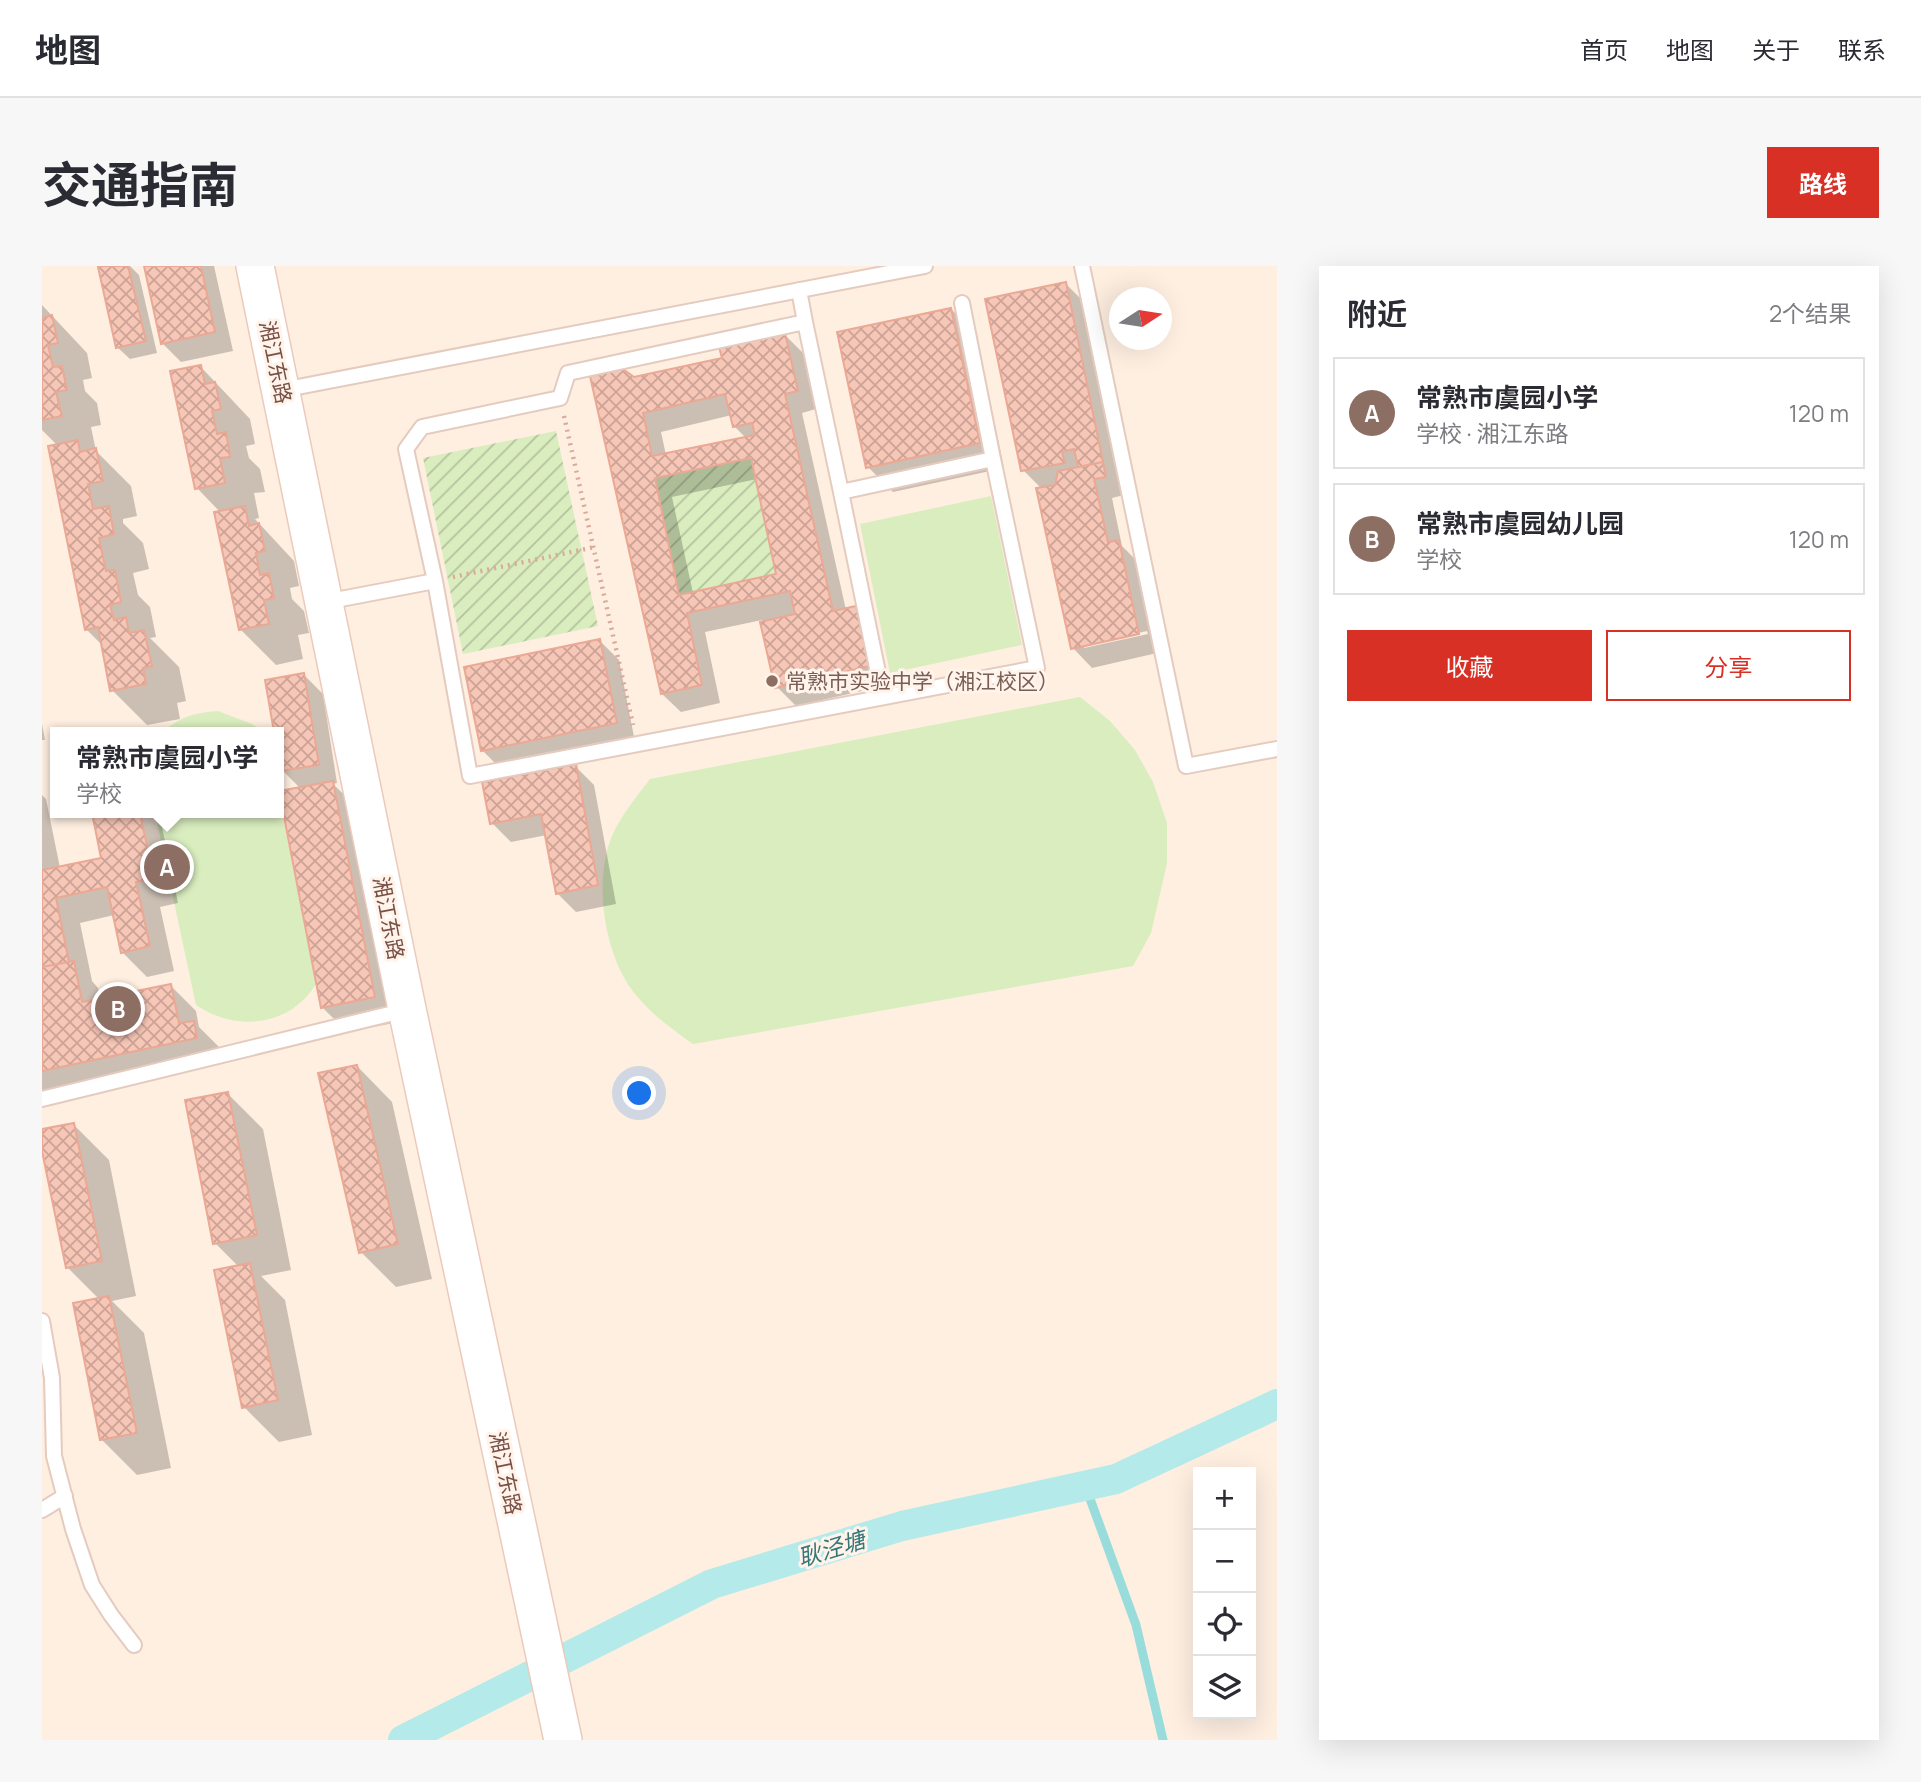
<!DOCTYPE html>
<html lang="zh">
<head>
<meta charset="utf-8">
<style>
  :root { --surface:#fff; --page:#f7f7f7; --text:#2b2b33; --muted:#7c7c81; --line:#e1e1e2; --accent:#d93025 }
  body { margin:0; font-family:Manrope,"Noto Sans SC",sans-serif; background:var(--page); color:var(--text) }
  .controls { position:absolute; right:21px; bottom:21px; display:grid; overflow:hidden; border-radius:0px; box-shadow:0 7px 28px #0002 }
  .controls button { width:63px; height:63px; display:grid; place-items:center; padding:0; border:0; border-bottom:2px solid var(--line); background:var(--surface); color:var(--text); font:35px sans-serif }
  .compass { position:absolute; left:1067px; top:21px; width:63px; height:63px; border-radius:50%; background:var(--surface); box-shadow:0 7px 28px #0002; rotate:78deg }
  .you { position:absolute; left:598px; top:828px; width:24px; height:24px; margin:-18px; border:5px solid #fff; border-radius:50%; background:#1a73e8; box-shadow:0 0 0 10px #1a73e833 }
  .badge { display:grid; place-items:center; width:46px; height:46px; border-radius:50%; background:var(--accent); color:#fff; font-size:23px; font-weight:700 }
  .pin { position:absolute; translate:-50% -50%; border:4px solid #fff; box-shadow:0 2px 7px #0006 }
  .popup { position:absolute; left:8px; top:461px; width:234px; height:91px; box-sizing:border-box; display:grid; place-content:center; border-radius:0px; background:var(--surface); filter:drop-shadow(0 2px 5px #0005); font-size:23px; white-space:nowrap; color:var(--muted) }
  .popup b { font-size:26px; color:var(--text) }
  .popup::after { content:''; position:absolute; left:50%; top:100%; margin-left:-14px; border:14px solid transparent; border-top-color:var(--surface) }
  .list { margin:0; padding:0; list-style:none }
  h2 { display:flex; justify-content:space-between; align-items:center; height:91px; margin:0; padding:0 28px; font-size:30px }
  h2 small { font-size:23px; font-weight:400; color:var(--muted) }
  .list li { display:grid; grid-template-columns:46px 1fr auto; gap:21px; align-items:center; box-sizing:border-box; height:112px; margin:0 14px 14px; padding:0 14px; border:2px solid var(--line); border-radius:0px }
  .list b { display:block; font-size:26px; white-space:nowrap }
  .list p { margin:0; font-size:23px; white-space:nowrap; color:var(--muted) }
  .list em { font-size:23px; font-style:normal; color:var(--muted) }
  .actions { display:flex; gap:14px; padding:21px 28px }
  .actions a { flex:1; padding:16px 0; border:2px solid var(--accent); border-radius:0px; text-align:center; font-size:24px; color:var(--accent) }
  .actions .main { background:var(--accent); color:#fff }
  .icon { flex:none; width:38px; height:38px; fill:none; stroke:currentColor; stroke-width:2; stroke-linecap:round; stroke-linejoin:round }
  .map { position:relative; flex:none; width:1235px; height:1474px; overflow:hidden; border-radius:0px }
  header { display:flex; align-items:center; gap:42px; box-sizing:border-box; height:98px; padding:0 35px; background:var(--surface); border-bottom:2px solid var(--line) }
  header strong { font-size:33px }
  nav { display:flex; gap:38px; margin-inline-start:auto; font-size:24px }
  .intro { display:flex; align-items:center; justify-content:space-between; box-sizing:border-box; height:168px; padding:0 42px }
  h1 { margin:0; font-size:49px }
  .button { padding:18px 32px; border-radius:0px; background:var(--accent); color:#fff; font-size:24px; font-weight:700 }
  main { display:flex; gap:42px; padding:0 42px }
  aside { flex:1; background:var(--surface); border-radius:0px; box-shadow:0 7px 28px #0002 }
  .map>svg:first-child { display:block }
  .garden { fill:url(#garden-furrows) }
  .pitch { fill:#d9edbf }
  .shadow { fill:#0003; fill-rule:evenodd }
  .lines { fill:none; stroke-linecap:round; stroke-linejoin:round }
  .stream { stroke:#99dcdc; stroke-width:9 }
  .canal { stroke:#b4eae9; stroke-width:30 }
  .building { fill:url(#building-cross-hatch); stroke:#eba895; stroke-width:2; fill-rule:evenodd }
  .lane-casing { stroke:#e5cbbf; stroke-width:18 }
  .secondary-casing { stroke:#ebcabc; stroke-width:40 }
  .path { stroke:#dba999; stroke-width:4.5; stroke-dasharray:2 5; stroke-linecap:butt }
  .lane { stroke:#fff; stroke-width:14 }
  .secondary { stroke:#fff; stroke-width:37 }
  .education-dot { fill:#8d6e63; stroke:#fff3ea; stroke-width:2.5 }
  .labels { text-anchor:middle; dominant-baseline:central; stroke-width:6; stroke-linejoin:round; paint-order:stroke }
  .street-label { font-size:21px; fill:#785046; stroke:#fff3ea }
  .education-label { font-size:21px; fill:#785e54; stroke:#fff3ea; text-anchor:start }
  .water-label { font-size:23px; font-style:italic; fill:#357778; stroke:#fff3ea }
</style>
</head>
<body>
<header>
<strong>地图</strong>
<nav><a>首页</a><a>地图</a><a>关于</a><a>联系</a></nav>
</header>
<div class="intro"><h1>交通指南</h1><a class="button">路线</a></div>
<main>
<div class="map">
<svg width="1235" height="1474" viewBox="0 0 1235 1474">
  <defs>
    <pattern id="garden-furrows" width="10" height="10" patternUnits="userSpaceOnUse" patternTransform="scale(1.75)"><rect width="10" height="10" fill="#d9edbf"/><path d="M-1 1l2-2M0 10L10 0M9 11l2-2" fill="none" stroke="#b5c29d"/></pattern>
    <pattern id="building-cross-hatch" width="8" height="8" patternUnits="userSpaceOnUse" patternTransform="scale(1.75)"><rect width="8" height="8" fill="#f6c6b6"/><path d="M0 0l8 8M0 8l8-8" fill="none" stroke="#cca396"/></pattern>
  </defs>
  <rect width="100%" height="100%" fill="#feefe1"/>
  <path class="garden" d="M514,165L556,360L421,388L381,192Z
    M709,192L734,308L637,329L613,212Z"/>
  <path class="pitch" d="M949,230L980,379L848,407L818,258Z
    M1038,431L1068,455L1093,484L1111,516L1125,557V597L1109,667L1091,700L651,778C630,763 610,749 594,729C564,693 553,626 566,581C574,555 592,534 608,513Z
    M176,445L210,458L221,466H121C139,450 153,447 176,445Z
    M237,532L274,718C248,761 193,766 154,739L113,547H237Z"/>
  <path class="shadow" d="M69,0H88L97,9L115,87L88,93L75,81Z
    M104,0H172L191,85L139,96L120,77Z
    M1024,18L1043,37L1082,229L1070,232L1080,280L1095,295L1115,387L1050,402L1031,382L1000,223L981,204ZM1105,365L1106,368L1042,382V379Z
    M0,39L45,87L50,112L41,114L43,125L55,137L59,159L49,161L54,185L89,220L95,250L81,253V257L101,277L107,303L91,307L96,329L108,341L114,371L108,372L137,401L144,435L135,437L138,453L105,459L70,424L61,380L44,363L16,180L0,164Z
    M909,43L934,68L962,202L851,226L826,201Z
    M743,69L762,88L774,143L760,147L804,344L814,342L833,361L846,419L754,440L735,421L720,354L663,366L678,437L639,446L620,428L592,113L682,93ZM690,149L692,160L704,172L624,189L619,166ZM715,213L736,309L651,327L630,231Z
    M158,100L208,153L213,178L204,180L207,192L218,203L223,226L212,227L217,252L213,253L252,295L257,320L248,322L250,333L262,345L267,367L256,369L261,393L234,399L198,363L179,247L155,222Z
    M558,375L577,394L593,476L459,503L440,484Z
    M262,409L281,428L295,517L291,518L316,542L357,756L305,766L280,741L259,523L240,504L237,466H234L225,415Z
    M0,458L3,474H0Z
    M533,500L552,519L574,638L534,646L515,627L505,569L469,576L450,557Z
    M0,529L4,533L18,602L61,593L52,547H117L136,637L118,641L132,705L105,711L80,686L72,649L38,657L50,715L56,722L59,734L129,720L154,745L157,761L177,781L179,796L5,834L0,829Z
    M315,800L350,836L390,1013L354,1021L319,986Z
    M185,827L221,863L249,1004L219,1010L243,1034L270,1169L237,1176L202,1141L197,1001L173,977Z
    M32,859L67,894L94,1030L70,1035L102,1067L129,1202L95,1209L60,1174L57,1033L25,1001L0,876V865Z"/>
  <g class="lines">
    <path class="stream" d="M1043,1219L1094,1359L1121,1474"/>
    <path class="canal" d="M361,1474L670,1318L860,1260L1074,1213L1235,1138"/>
  </g>
  <path class="building" d="M62,0H86L104,75L74,82L56,1Z
    M102,0H159L173,66L119,78Z
    M1024,16L1061,196L1036,201L1032,183L1020,186L1023,197L979,205L943,33Z
    M909,42L938,177L824,202L795,66Z
    M10,49L16,77L6,79L11,101L20,100L25,124L14,126L20,150L0,154V52Z
    M743,67L756,125L743,128L791,345L814,340L828,400L733,422L718,356L753,348L748,325L645,347L660,419L619,428L548,110L581,103L592,111L680,92L677,81ZM683,128L691,161L710,157L713,169L610,190L601,147ZM709,192L734,308L637,329L613,212Z
    M159,99L163,118L173,116L179,143L170,145L175,168L184,166L188,191L178,192L183,217L153,223L128,105Z
    M36,174L38,186L54,182L61,215L46,218L51,243L67,240L72,268L57,272L64,305L73,304L79,336L68,339L72,354L84,351L87,367L102,364L110,400L101,402L104,418L68,425L56,361L43,364L6,180Z
    M1061,196L1064,211L1052,213L1066,276L1077,274L1097,368L1029,383L994,222L1013,219L1016,205Z
    M203,240L207,260L217,257L223,285L214,287L218,309L227,307L232,332L222,334L227,358L197,364L172,246Z
    M558,373L575,457L439,485L422,401Z
    M262,407L277,499L238,505L237,466H232L223,414Z
    M534,498L556,619L514,628L499,548L448,558L440,516Z
    M291,515L333,731L279,742L237,525Z
    M50,547H98L112,612L94,616L108,680L79,687L65,621L14,632L27,696L0,701V604L59,592Z
    M32,695L40,736L129,718L137,757L152,755L155,772L0,805V701Z
    M315,799L356,978L317,987L276,807Z
    M186,826L215,969L171,978L143,834Z
    M32,857L60,995L24,1002L0,885V863Z
    M208,997L236,1134L200,1142L172,1004Z
    M67,1030L95,1167L58,1174L31,1037Z"/>
  <g class="lines">
    <defs>
      <path id="lane" d="M1040,0L1144,500L1235,483
        M757,24L763,56
        M920,37L951,193
        M240,124L883,0
        M799,226L841,431
        M283,336L393,315L364,183L380,161L518,132L526,107L763,56L799,226L951,193L995,402L428,510L393,315
        M0,833L364,744
        M0,1055L10,1112L12,1190L31,1263L50,1319L69,1349L92,1379
        M0,1244L23,1230"/>
      <path id="secondary" d="M213,0L365,743L521,1474"/>
    </defs>
    <use href="#lane" class="lane-casing"/>
    <use href="#secondary" class="secondary-casing"/>
    <path class="path" d="M522,150L591,459
      M411,311L553,281"/>
    <use href="#lane" class="lane"/>
    <use href="#secondary" class="secondary"/>
  </g>
  <circle class="education-dot" cx="730" cy="415" r="7"/>
  <g class="labels">
    <g class="street-label">
      <text transform="translate(234 96) rotate(78)">湘江东路</text>
      <text transform="translate(347 652) rotate(79)">湘江东路</text>
      <text transform="translate(464 1207) rotate(78)">湘江东路</text>
    </g>
    <g class="education-label">
      <text x="744" y="415">常熟市实验中学（湘江校区）</text>
    </g>
    <g class="water-label">
      <text transform="translate(789 1282) rotate(-17)">耿泾塘</text>
    </g>
  </g>
</svg>
<div class="controls">
<button>+</button>
<button>−</button>
<button><svg class="icon" aria-label="locate" viewBox="0 0 24 24"><circle cx="12" cy="12" r="6"/><path d="M12 2v4M12 18v4M2 12h4M18 12h4"/></svg></button>
<button><svg class="icon" aria-label="layers" viewBox="0 0 24 24"><path d="M12 4l9 5-9 5-9-5zM3 14l9 5 9-5"/></svg></button>
</div>
<svg class="compass" viewBox="-18 -18 36 36"><path d="M0-13l5 13h-10z" fill="#e53935"/><path d="M0 13l5-13h-10z" fill="#7c7c81"/></svg>
<div class="you"></div>
<div class="pin badge" style="left:125px;top:601px;background:#8d6e63">A</div>
<div class="popup"><b>常熟市虞园小学</b>学校</div>
<div class="pin badge" style="left:76px;top:743px;background:#8d6e63">B</div>
</div>
<aside>
<h2>附近<small>2个结果</small></h2>
<ul class="list">
<li><span class="badge" style="background:#8d6e63">A</span><div><b>常熟市虞园小学</b><p>学校 · 湘江东路</p></div><em>120 m</em></li>
<li><span class="badge" style="background:#8d6e63">B</span><div><b>常熟市虞园幼儿园</b><p>学校</p></div><em>120 m</em></li>
</ul>
<div class="actions"><a class="main">收藏</a><a>分享</a></div>
</aside>
</main>
</body>
</html>
